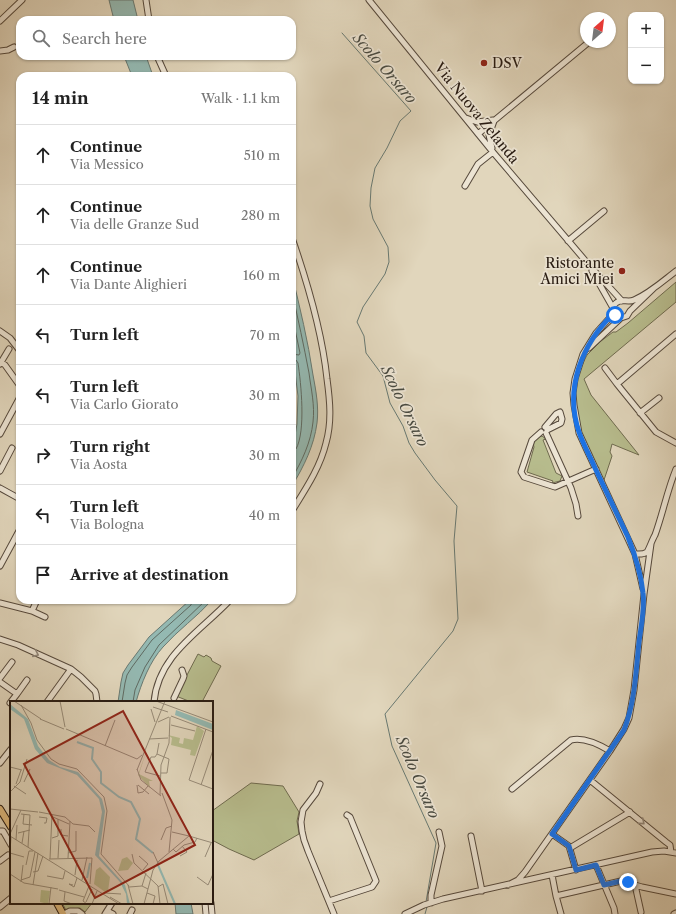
<!DOCTYPE html>
<html lang="en">
<head>
<meta charset="utf-8">
<style>
  :root { --surface:#fff; --page:#f6f6f6; --text:#222; --muted:#767676; --line:#e0e0e0 }
  body { margin:0; font-family:"Libre Caslon Text",serif; background:var(--page); color:var(--text) }
  .controls { position:absolute; right:12px; top:12px; display:grid; overflow:hidden; border-radius:8px; box-shadow:0 1px 3px #0004 }
  .controls button { width:36px; height:36px; display:grid; place-items:center; padding:0; border:0; border-bottom:1px solid var(--line); background:var(--surface); color:var(--text); font:20px sans-serif }
  .compass { position:absolute; left:580px; top:12px; width:36px; height:36px; border-radius:50%; background:var(--surface); box-shadow:0 1px 3px #0004; rotate:28deg }
  .stop { position:absolute; width:12px; height:12px; margin:-9px; border:3px solid #1a73e8; border-radius:50%; background:#fff }
  .stop.end { background:#1a73e8; border-color:#fff; box-shadow:0 1px 4px #0008 }
  .list { margin:0; padding:0; list-style:none }
  h2 { display:flex; justify-content:space-between; align-items:center; height:52px; margin:0; padding:0 16px; font-size:17px }
  h2 small { font-size:13px; font-weight:400; color:var(--muted) }
  .list li { display:grid; grid-template-columns:26px 1fr auto; gap:12px; align-items:center; box-sizing:border-box; height:60px; padding:0 16px; border-top:1px solid var(--line) }
  .list b { display:block; font-size:15px; white-space:nowrap }
  .list p { margin:0; font-size:13px; white-space:nowrap; color:var(--muted) }
  .list em { font-size:13px; font-style:normal; color:var(--muted) }
  .icon { flex:none; width:22px; height:22px; fill:none; stroke:currentColor; stroke-width:2; stroke-linecap:round; stroke-linejoin:round }
  .map { position:relative; flex:none; width:676px; height:914px; overflow:hidden }
  .search { position:absolute; background:var(--surface); box-shadow:0 1px 3px #0004; left:16px; top:16px; width:280px; height:44px; display:flex; align-items:center; gap:10px; box-sizing:border-box; padding:0 14px; border-radius:12px; color:var(--muted); font-size:15px }
  .panel { position:absolute; background:var(--surface); box-shadow:0 1px 3px #0004; left:16px; top:72px; width:280px; height:532px; border-radius:12px }
  .map>svg:first-child { display:block }
  .green { fill:#b7bc8d; stroke:#6f6b4f }
  .water { fill:#94b9b2; stroke:#687972 }
  .lines { fill:none; stroke-linecap:round; stroke-linejoin:round }
  .shore { stroke:#5e6a62; stroke-width:1 }
  .stream { stroke:#687972; stroke-width:1 }
  .minor-casing { stroke:#56493c; stroke-width:7 }
  .major-casing { stroke:#271a11; stroke-width:8 }
  .minor { stroke:#ece4d3; stroke-width:5 }
  .major { stroke:#e0bb7e; stroke-width:6 }
  .oneway { stroke:#93897c }
  .route { stroke:#1a73e8; stroke-width:5 }
  .poi-dot { fill:#8f2418; stroke:#ece4d3; stroke-width:1.5 }
  .labels { text-anchor:middle; dominant-baseline:central; stroke-width:3.5; stroke-linejoin:round; paint-order:stroke }
  .poi-label { font-size:14px; fill:#271a11; stroke:#ece4d3; text-anchor:start }
  .street-label { font-size:14px; fill:#271a11; stroke:#ece4d3 }
  .water-label { font-size:15px; font-style:italic; fill:#484a41; stroke:#ece4d3 }
  .inset-river { fill:none; stroke:#94b9b2; stroke-width:2 }
  .inset-road { fill:none; stroke:#978b78; stroke-width:1 }
  .view { fill:#8f2418; fill-opacity:0.15; stroke:#8f2418; stroke-width:2 }
  .inset-edge { fill:none; stroke:#271a11; stroke-width:2 }
</style>
</head>
<body>
<div class="map">
<svg width="676" height="914" viewBox="0 0 676 914">
  <rect width="100%" height="100%" fill="#e1d6bc"/>
  <filter id="stains"><feTurbulence type="fractalNoise" baseFrequency=".005" numOctaves="4"/><feColorMatrix values="0 0 0 0 .2 0 0 0 0 .09 0 0 0 0 .02 0 0 0 .5 -.17"/></filter>
  <radialGradient id="worn" r=".72"><stop offset=".6" stop-color="#630" stop-opacity="0"/><stop offset="1" stop-color="#630" stop-opacity=".3"/></radialGradient>
  <path class="green" d="M676,282V302L584,379L591,395L639,455L612,444L610,452L612,456L602,486L578,433L572,405L575,379L587,355L601,341L613,332H616L628,323Z
    M542,436L546,439L543,440L556,473L562,476L560,481L552,483L553,481L527,472L534,447L533,443L538,437Z
    M198,654L204,657L206,655L211,658L212,661L221,666L202,702H191L176,696Z
    M251,783L283,786L299,812L297,821L299,834L254,860L229,849L212,840V811Z
    M62,903H92L85,912L80,908L66,910Z"/>
  <path class="water" d="M109,0H133L138,20H114Z
    M124,56H146L153,76H132Z
    M292,275C300,308 308,341 313,375C316,391 319,407 317,423C314,446 304,466 292,486V452L297,424L298,396L292,348Z
    M190,600H212C197,617 178,630 163,647C150,661 141,684 136,702H118L121,682L123,673L128,665L149,637Z
    M175,903H191L193,914H176Z"/>
  <g class="lines">
    <path class="shore" d="M292,292C298,319 304,346 309,373C311,389 315,405 313,422C311,442 302,461 292,478
      M292,315L300,353L299,355L292,354
      M292,359L296,360L298,363C301,383 306,431 296,449L292,450
      M122,702L125,683L127,675L132,667L152,640L191,605L192,600
      M133,702L135,690L145,667L159,645L206,600"/>
    <path class="stream" d="M342,33L411,111L400,121L387,148L375,168L371,188L370,206L373,219L388,247L389,262L385,274L363,307L357,322L364,336L366,353L383,376L390,403L403,426L409,443L415,453L435,480L457,506L454,541L458,619L453,631L385,714L392,746L436,843L426,902
      M425,914L427,907"/>
    <defs>
      <path id="minor" d="M146,0L149,20
        M369,0L492,151L589,265L622,301
        M0,21L22,0
        M0,51L8,50L14,47
        M157,56L166,76
        M466,118L477,122L493,120
        M478,134L589,42
        M492,148L489,135L494,121
        M465,186L478,164L493,152
        M292,238C308,284 322,331 327,379C330,401 332,422 326,443C320,468 305,490 292,511
        M568,241L604,211
        M592,271L613,308
        M614,313L596,333L583,354L575,379L573,393L574,405L579,433L635,554L643,589
        M621,318L615,315C613,310 612,306 616,303C621,298 628,303 634,300C650,293 663,281 676,271
        M0,331L10,338L20,351
        M676,334L617,384L656,432L676,443
        M589,348L621,318L627,316L630,311L654,288
        M1,362L5,365L20,386
        M0,364L9,349
        M605,368L617,384
        M640,413L659,398
        M545,427L556,414L560,412L562,419L561,423L547,430
        M541,432L532,440L522,469L521,472L524,477L555,487L596,469
        M546,433L571,488L576,504L578,516
        M0,434L20,397
        M0,471L12,448
        M0,488L20,499
        M635,554C639,554 643,555 647,552C650,547 652,540 655,535C663,513 667,491 676,469
        M0,566L20,529
        M0,603L32,611L37,600
        M32,611L45,617
        M0,639L18,645L71,669L81,677L95,691L96,694L97,702
        M0,678L12,662
        M0,682L17,694L27,680
        M174,698L183,679L184,676L182,670
        M47,702L71,669
        M154,702C158,655 201,631 230,600
        M10,703L17,694
        M0,763L11,749
        M590,780L666,842L670,845L671,852
        M320,784L316,793L303,810L301,822L302,831L304,840L308,851L334,914
        M512,789L571,740C583,737 600,745 610,751
        M0,831H3L11,845
        M552,834L569,846L576,870
        M471,836L482,891
        M570,848L630,812
        M0,861L8,855
        M596,865L614,908L615,914
        M552,875L556,896L621,881L642,887L676,894
        M508,885L518,880L525,872L610,751L624,729L629,718L634,690L644,594L651,544
        M635,885L641,912
        M556,896L561,914
        M329,901L372,887L376,881L350,817L347,815
        M205,903L206,914
        M211,903L212,914
        M431,903V895L442,846L439,832
        M0,907L11,898
        M107,911L113,914
        M64,914L70,911H78L82,914
        M105,914L112,903
        M130,914L132,910
        M405,914L424,905L443,899L652,852L664,851L676,853
        M674,914L676,913"/>
      <path id="major" d="M0,809L11,827
        M57,903L63,914"/>
    </defs>
    <use href="#minor" class="minor-casing"/>
    <use href="#major" class="major-casing"/>
    <use href="#minor" class="minor"/>
    <use href="#major" class="major"/>
  </g>
  <defs><path id="oneway-chevron" d="M-2-3.5L2.5 0L-2 3.5" fill="none" stroke-width="1.6" stroke-linecap="round" stroke-linejoin="round"/></defs>
  <g class="oneway">
    <use href="#oneway-chevron" transform="translate(36 654) rotate(24)"/>
    <use href="#oneway-chevron" transform="translate(642 822) rotate(40)"/>
  </g>
  <g class="lines">
    <path class="route" d="M615,315L614,313C582,344 564,388 579,432C583,444 590,456 595,468C606,491 617,514 628,537C635,555 641,573 643,593C645,609 641,626 639,642C636,671 635,702 624,730L552,834L569,846L576,870L596,865L604,885L621,881L628,882"/>
  </g>
  <g class="poi-dot">
    <circle cx="484" cy="63" r="4"/>
    <circle cx="622" cy="271" r="4"/>
  </g>
  <g class="labels">
    <g class="poi-label">
      <text x="492" y="63">DSV</text>
      <text x="614" y="263" text-anchor="end">Ristorante<tspan x="614" dy="16">Amici Miei</tspan></text>
    </g>
    <g class="street-label">
      <text transform="translate(477 113) rotate(51)">Via Nuova Zelanda</text>
    </g>
    <g class="water-label">
      <text transform="translate(385 68) rotate(49)">Scolo Orsaro</text>
      <text transform="translate(405 406) rotate(64)">Scolo Orsaro</text>
      <text transform="translate(418 777) rotate(67)">Scolo Orsaro</text>
    </g>
  </g>
  <g transform="translate(10 701)">
    <rect width="203" height="203" fill="#e1d6bc"/>
    <path d="M187,25L194,30L185,55L180,54L181,49L161,44L162,37L158,34L170,37L169,42L173,43L174,37L183,39ZM137,48L129,73L143,80H139L140,87L128,74ZM117,156L123,162L118,169L108,170L112,158ZM90,166L100,176L98,190L95,191L84,183L86,169ZM31,189L40,190L38,203L30,201Z" fill="#b7bc8d"/>
    <path d="M0,3L18,18L28,45L39,59L50,66L68,71L92,98L95,110L89,155L115,184L120,203H117L116,193L110,181L85,154L92,111L89,98L67,74L37,62L25,48L14,18L0,8ZM166,9L203,23V29L165,14Z" fill="#94b9b2"/>
    <path class="inset-river" d="M67,41L83,47L82,58L91,71V82L109,96L121,101L130,118L126,138L143,152M148,164L165,203M77,177L80,162"/>
    <path class="inset-road" d="M4,0L31,18M50,0L55,26M146,0L203,21M11,4L21,22L27,39L41,58L49,63L67,68L94,96L97,110L91,153L119,185M143,6L158,11M141,8L145,21M161,15L203,31M30,18L54,28M148,21L159,16M161,24L185,30M56,28L127,58L132,54M196,28L179,79L203,88M139,38L158,37M149,42L147,53L159,58L157,72H151M95,45L105,19M147,53L145,56H141L135,71L150,75M0,66L12,69M127,68L131,79L151,95M127,69L155,0M14,81L20,68M6,83L11,69M127,84L128,92L133,91L138,85M128,84L139,93M191,84L203,49M4,85L16,93M0,91L10,81L17,58M152,92L162,119L159,151M150,94L151,64L159,42L160,16M0,108L28,111M29,111L55,116L63,123L79,125L85,131M11,113L20,114L18,146M14,113L13,123L22,124M29,116L37,117L36,122H34M43,116L59,123M51,128V134L58,135M162,131L179,135M8,132L20,129M0,133L11,109M0,135L109,203M42,137L48,135V118M6,139L7,124M151,139L156,127L162,125M12,142L14,130M163,148L166,151L174,144L185,141L187,137M0,151L1,136M143,151L148,162M0,152L14,156M58,152L66,150V130M122,153L124,162L148,185L150,203M129,155L138,163L133,169M170,155L177,151L172,145M195,156L201,142M48,157L49,139M58,157L60,120M39,158L82,157L80,183M40,158L42,113M16,164L19,150H23M23,171L28,170L33,155M0,173L14,182L48,188M65,174L67,159M37,175L53,178L55,170M187,176L198,184L203,173M11,179L20,176L25,151M72,179L77,156M11,181L13,164M23,184L28,152M63,184L59,183L64,186L67,177M118,184L123,203M132,185L136,172M119,186L132,185L138,188M148,186L153,183L158,203M49,189L74,196M55,191L54,200L62,203M95,192L111,193M137,192L145,195L143,203M100,196L112,203M76,201L82,188M39,203L41,186M77,203L73,200L79,185M82,203L87,190M134,203L143,169L149,160L179,135L203,142"/>
    <path class="view" d="M113,10L185,144L85,197L14,63Z"/>
    <rect width="203" height="203" class="inset-edge"/>
  </g>
  <rect width="100%" height="100%" filter="url(#stains)"/>
  <rect width="100%" height="100%" fill="url(#worn)"/>
</svg>
<div class="controls">
<button>+</button>
<button>−</button>
</div>
<svg class="compass" viewBox="-18 -18 36 36"><path d="M0-13l5 13h-10z" fill="#e53935"/><path d="M0 13l5-13h-10z" fill="#767676"/></svg>
<div class="stop" style="left:615px;top:315px"></div>
<div class="stop end" style="left:628px;top:882px"></div>
<div class="search"><svg class="icon" aria-label="search" viewBox="0 0 24 24"><circle cx="10" cy="10" r="6"/><path d="M15 15l6 6"/></svg>Search here</div>
<section class="panel">
<h2>14 min<small>Walk · 1.1 km</small></h2>
<ul class="list">
<li><svg class="icon" aria-label="ahead" viewBox="0 0 24 24"><path d="M12 20V5M6 11l6-6 6 6"/></svg><div><b>Continue</b><p>Via Messico</p></div><em>510 m</em></li>
<li><svg class="icon" aria-label="ahead" viewBox="0 0 24 24"><path d="M12 20V5M6 11l6-6 6 6"/></svg><div><b>Continue</b><p>Via delle Granze Sud</p></div><em>280 m</em></li>
<li><svg class="icon" aria-label="ahead" viewBox="0 0 24 24"><path d="M12 20V5M6 11l6-6 6 6"/></svg><div><b>Continue</b><p>Via Dante Alighieri</p></div><em>160 m</em></li>
<li><svg class="icon" aria-label="left" viewBox="0 0 24 24"><path d="M17 20v-9H6M10 6l-5 5 5 5"/></svg><div><b>Turn left</b></div><em>70 m</em></li>
<li><svg class="icon" aria-label="left" viewBox="0 0 24 24"><path d="M17 20v-9H6M10 6l-5 5 5 5"/></svg><div><b>Turn left</b><p>Via Carlo Giorato</p></div><em>30 m</em></li>
<li><svg class="icon" aria-label="right" viewBox="0 0 24 24"><path d="M7 20v-9h11M14 6l5 5-5 5"/></svg><div><b>Turn right</b><p>Via Aosta</p></div><em>30 m</em></li>
<li><svg class="icon" aria-label="left" viewBox="0 0 24 24"><path d="M17 20v-9H6M10 6l-5 5 5 5"/></svg><div><b>Turn left</b><p>Via Bologna</p></div><em>40 m</em></li>
<li><svg class="icon" aria-label="arrive" viewBox="0 0 24 24"><path d="M6 21V4h12l-3 4 3 4H6"/></svg><div><b>Arrive at destination</b></div></li>
</ul>
</section>
</div>
</body>
</html>
